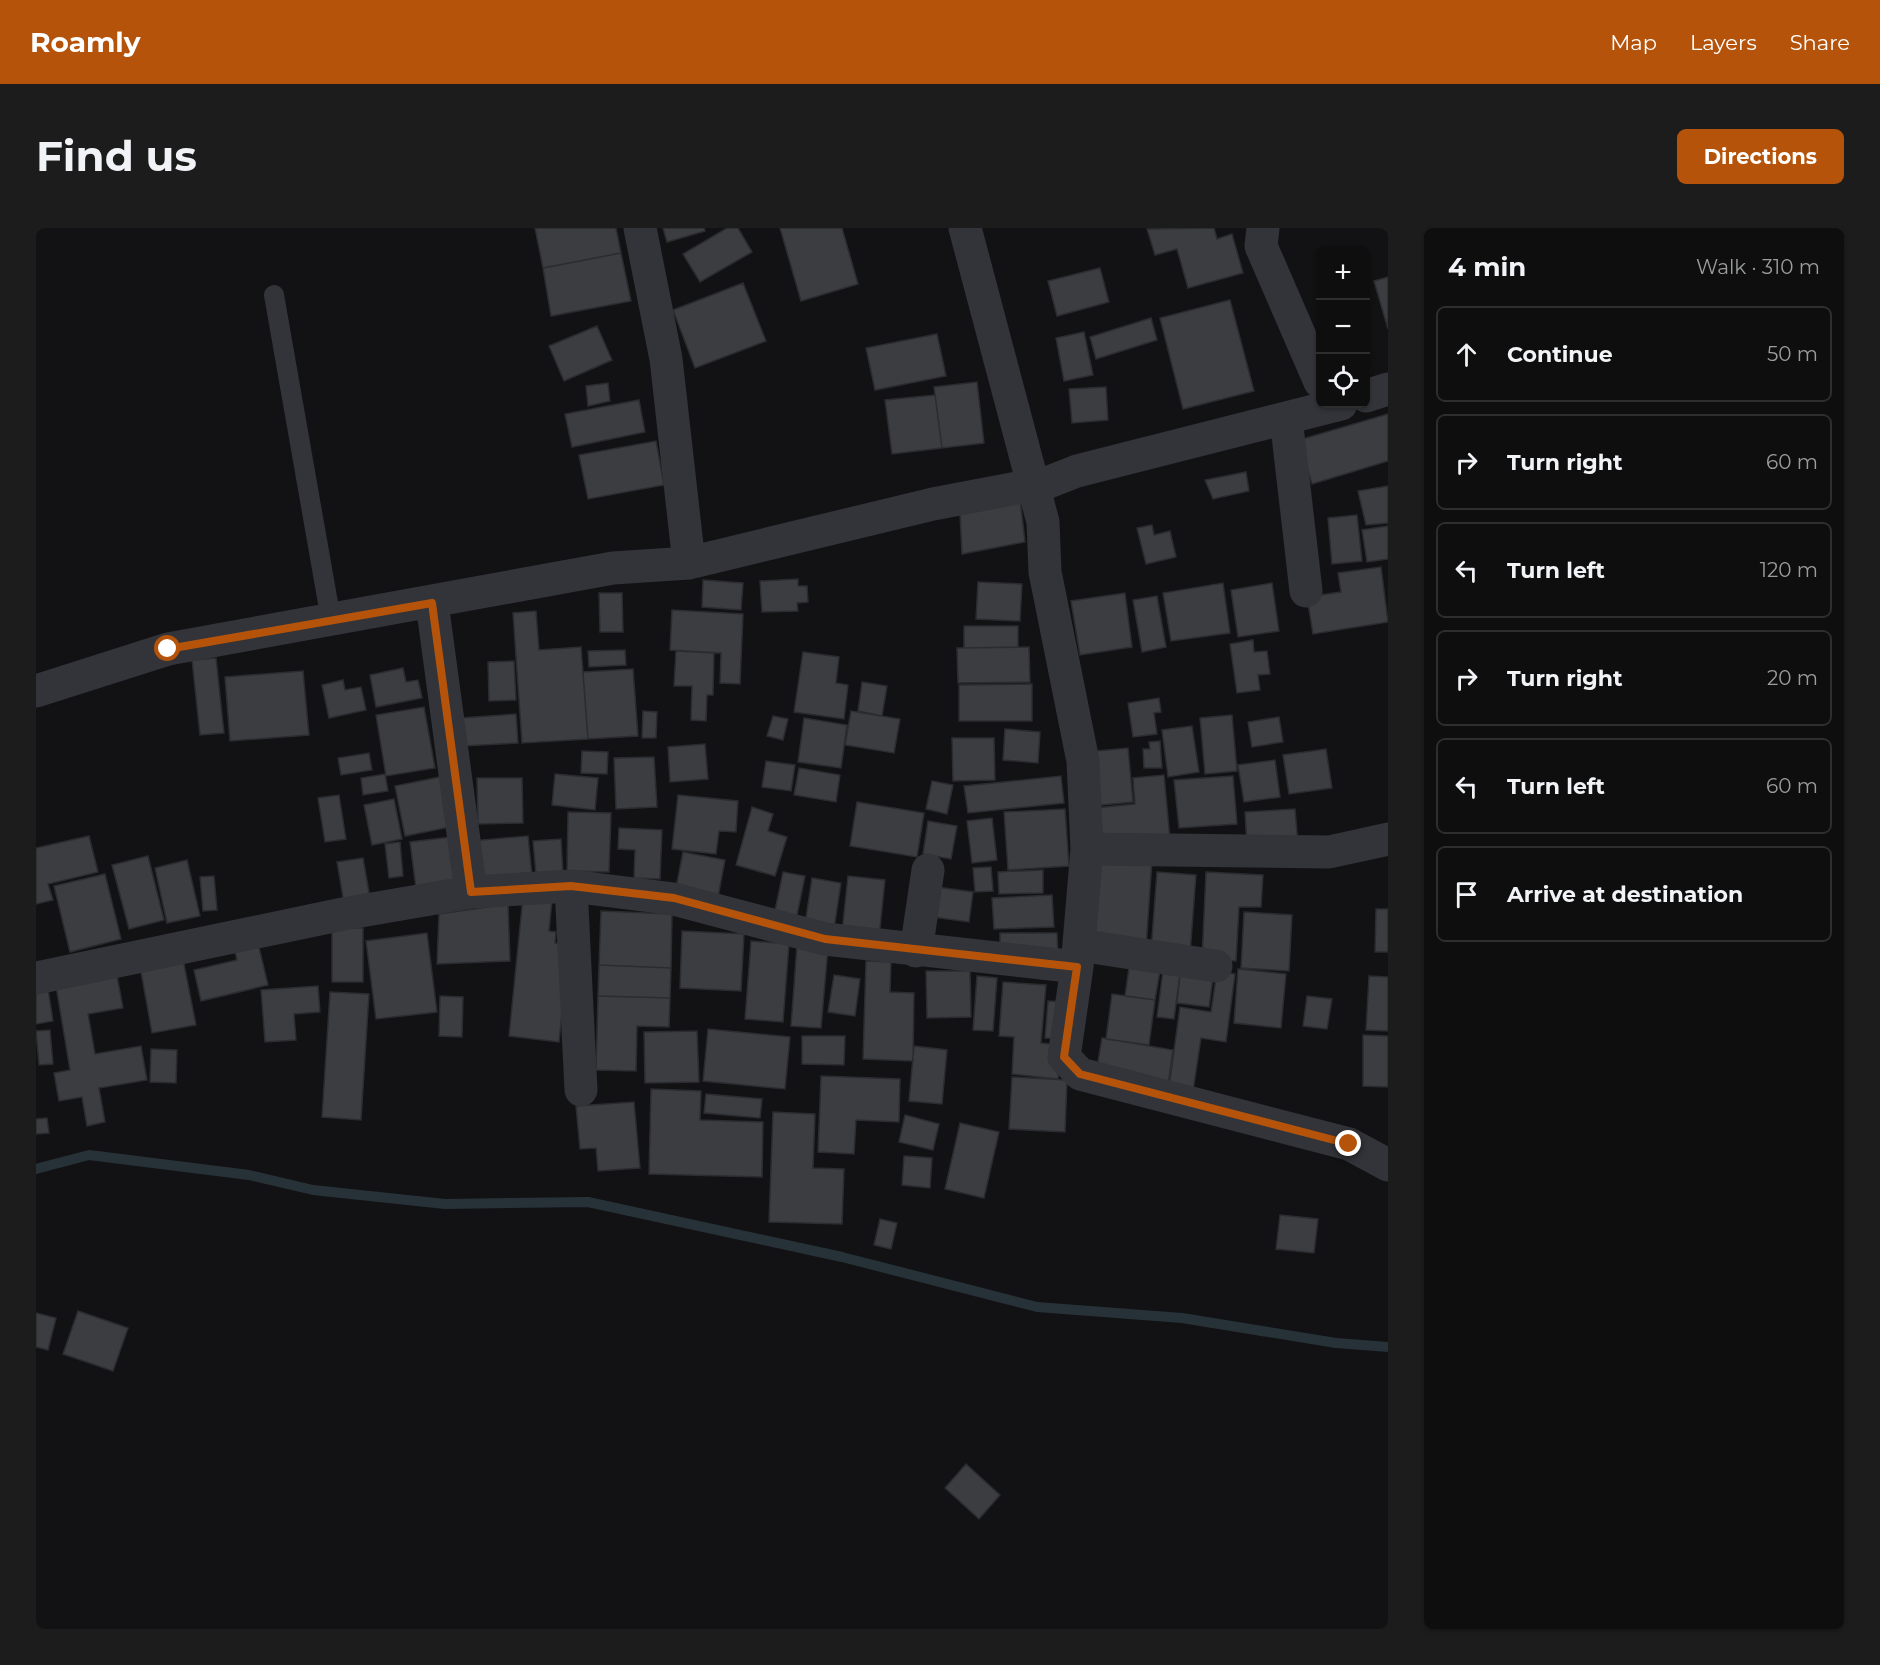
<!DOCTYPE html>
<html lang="en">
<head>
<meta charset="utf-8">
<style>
  :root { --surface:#0e0e0f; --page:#1c1c1d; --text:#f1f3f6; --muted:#9b9c9e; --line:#2e2e2f; --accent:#b45309 }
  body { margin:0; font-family:Montserrat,sans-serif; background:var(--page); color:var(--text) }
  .controls { position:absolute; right:18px; top:18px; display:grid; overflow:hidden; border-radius:9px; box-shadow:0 2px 4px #0004 }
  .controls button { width:54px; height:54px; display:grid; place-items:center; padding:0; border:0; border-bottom:2px solid var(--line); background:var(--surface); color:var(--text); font:30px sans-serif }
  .stop { position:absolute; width:18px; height:18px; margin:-14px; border:4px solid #b45309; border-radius:50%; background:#fff }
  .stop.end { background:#b45309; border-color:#fff; box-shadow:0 2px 6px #0008 }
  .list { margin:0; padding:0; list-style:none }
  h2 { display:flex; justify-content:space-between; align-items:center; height:78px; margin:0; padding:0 24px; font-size:26px }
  h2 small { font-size:20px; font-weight:400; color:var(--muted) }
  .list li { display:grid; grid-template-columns:39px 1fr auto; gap:18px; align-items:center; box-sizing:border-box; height:96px; margin:0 12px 12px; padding:0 12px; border:2px solid var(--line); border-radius:9px }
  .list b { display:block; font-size:22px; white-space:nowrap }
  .list em { font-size:20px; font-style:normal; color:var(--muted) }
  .icon { flex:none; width:33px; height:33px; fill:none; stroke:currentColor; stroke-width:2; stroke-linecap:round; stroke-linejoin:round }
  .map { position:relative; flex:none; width:1352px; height:1401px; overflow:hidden; border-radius:9px }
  header { display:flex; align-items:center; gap:36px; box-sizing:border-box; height:84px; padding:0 30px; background:var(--accent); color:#fff }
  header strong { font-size:28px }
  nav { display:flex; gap:33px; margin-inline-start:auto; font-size:21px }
  .intro { display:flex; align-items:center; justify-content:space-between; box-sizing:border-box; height:144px; padding:0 36px }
  h1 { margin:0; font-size:42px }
  .button { padding:15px 27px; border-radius:9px; background:var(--accent); color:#fff; font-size:21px; font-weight:700 }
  main { display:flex; gap:36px; padding:0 36px }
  aside { flex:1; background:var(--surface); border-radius:9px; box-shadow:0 2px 4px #0004 }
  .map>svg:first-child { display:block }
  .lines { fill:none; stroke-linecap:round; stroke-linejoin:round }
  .stream { stroke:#273238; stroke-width:10 }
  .building { fill:#3c3d41; stroke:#2b2c30; stroke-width:1.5 }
  .service { stroke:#323439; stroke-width:20 }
  .minor { stroke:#323439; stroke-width:33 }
  .route { stroke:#b45309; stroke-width:8 }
</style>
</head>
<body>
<header>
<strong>Roamly</strong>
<nav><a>Map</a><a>Layers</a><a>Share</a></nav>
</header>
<div class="intro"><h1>Find us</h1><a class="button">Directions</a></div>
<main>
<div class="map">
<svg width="1352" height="1401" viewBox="0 0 1352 1401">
  <rect width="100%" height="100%" fill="#121214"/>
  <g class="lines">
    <path class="stream" d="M0,941L53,927L213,947L277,962L409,976L552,974L806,1029L1001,1079L1146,1090L1300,1115L1352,1119"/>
  </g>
  <path class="building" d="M499,0H580L585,25L507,40Z
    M627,0H668L669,3L631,14Z
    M691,0H702L716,24L664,54L647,26Z
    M744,0H806L822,56L765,73Z
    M1178,0L1181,11L1196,6L1207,45L1152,60L1141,21L1119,27L1111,1Z
    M585,25L595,73L515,88L507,40Z
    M1064,40L1073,74L1021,88L1012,53Z
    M1352,49V101L1338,53Z
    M707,55L730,113L659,140L637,82Z
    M1194,72L1218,163L1147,181L1124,90Z
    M1115,90L1121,112L1060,131L1054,109Z
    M561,98L576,132L528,153L513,118Z
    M1048,104L1057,147L1028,153L1020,110Z
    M901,106L910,148L839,162L830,120Z
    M941,154L948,215L906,220L898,159Z
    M572,155L574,173L552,178L550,158Z
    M1070,159L1072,192L1036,195L1033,161Z
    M899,167L906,220L856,226L849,172Z
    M603,172L609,204L536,219L529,186Z
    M1352,186V233L1276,256L1263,212Z
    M620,213L628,257L552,271L543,227Z
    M1210,244L1213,263L1177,271L1169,252Z
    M1352,258V295L1330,297L1322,263Z
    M984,271L989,314L926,326L924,285Z
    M1321,287L1326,333L1296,336L1292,290Z
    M1116,297L1118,307L1134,303L1140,329L1110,336L1101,300Z
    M1352,298V331L1331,334L1326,302Z
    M1345,339L1352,394L1277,406L1271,369L1305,364L1302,345Z
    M762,351V358H771L772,374L761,375L762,383L726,384L724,353Z
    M667,352L707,355L705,382L666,379Z
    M942,354L986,356L984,393L940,391Z
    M1187,355L1194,405L1135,413L1127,365Z
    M1236,355L1243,403L1202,409L1195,362Z
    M563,365H586L587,404H564Z
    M1089,365L1096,419L1044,427L1035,373Z
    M1121,368L1130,419L1106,424L1097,372Z
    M636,382L707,386L704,456L684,455L685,425L634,422Z
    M500,383L503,422L545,419L552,511L486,515L477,385Z
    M928,398H982V419L928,420Z
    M1217,412L1218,424L1231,423L1234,446L1222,447L1224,462L1201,465L1194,416Z
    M993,419L994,454L922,455L921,420Z
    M589,422L590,437L553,439L552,423Z
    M640,423L678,425L677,467H671L670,493L655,492L656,458H638Z
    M767,424L803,429L800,455L812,457L808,491L758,484Z
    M180,430L188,505L164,507L156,432Z
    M478,433L480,472L453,473L452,434Z
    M367,440L370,454L382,452L386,470L340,479L334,447Z
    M597,441L602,508L552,511L547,444Z
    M267,443L273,507L194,513L189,449Z
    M307,452L309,462L325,459L330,482L293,490L286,457Z
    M826,454L851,458L846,488L822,483Z
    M996,456V493H923V457Z
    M1123,470L1125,484L1118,485L1121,506L1097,509L1092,475Z
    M388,479L399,540L350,548L340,487Z
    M607,483L621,484L620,510H606Z
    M815,483L864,491L858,525L809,517Z
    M480,486L482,515L427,518L425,490Z
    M1196,487L1201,543L1169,546L1164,490Z
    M737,488L752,491L747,512L731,508Z
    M1243,489L1247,514L1216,519L1212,494Z
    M768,490L811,497L805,540L762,534Z
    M1156,498L1163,544L1132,549L1126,502Z
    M969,501L1004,504L1002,535L967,532Z
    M916,510H958L959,552L917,553Z
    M1124,513L1126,540H1108L1107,521H1114L1113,514Z
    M669,516L672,551L634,554L632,519Z
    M1092,520L1097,574L1055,578L1050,524Z
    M1290,521L1296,560L1253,566L1247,527Z
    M546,523L572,524L571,546L545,545Z
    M333,525L336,542L305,547L302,530Z
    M618,529L621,579L580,581L578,530Z
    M1239,532L1244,569L1208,574L1202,537Z
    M730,533L759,537L755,563L726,559Z
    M763,540L804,547L800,574L758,567Z
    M349,546L352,563L327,567L325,550Z
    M519,546L562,550L559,582L516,577Z
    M1128,547L1134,611L1063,618L1059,580L1099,576L1097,550Z
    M409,548L419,598L369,608L359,558Z
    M1025,548L1028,575L932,585L928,558Z
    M1197,548L1201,596L1143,600L1138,552Z
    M441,550H486L487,595L442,596Z
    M896,553L917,557L911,586L890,581Z
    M303,567L310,611L289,614L282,570Z
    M642,567L702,573L700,604L683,603L680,626L636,621Z
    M358,571L366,611L336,617L328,577Z
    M821,574L888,585L881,629L814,618Z
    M716,579L737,586L732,603L751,609L739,648L700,637Z
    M1029,581L1033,638L972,642L968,584Z
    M1259,581L1262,616L1211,619L1209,584Z
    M532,584L575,585L573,644L531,643Z
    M956,590L961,632L936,635L931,593Z
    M892,593L921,598L915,631L887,626Z
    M583,600L626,602L624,651L598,650L599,622L582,621Z
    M53,608L62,644L12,656L17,672L0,676V620Z
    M423,608L430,662L381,668L374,614Z
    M492,608L496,647L440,653L436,613Z
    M525,611L527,646L500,647L497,613Z
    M364,614L367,648L353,650L349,616Z
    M647,624L689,632L682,669L640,660Z
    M1056,627L1116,632L1110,720L1049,716Z
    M112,628L128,692L93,701L76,637Z
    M327,630L335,676L309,681L301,634Z
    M151,632L164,688L131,695L119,640Z
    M955,639L957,663L939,664L937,640Z
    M1007,642V665L963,666L962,644Z
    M747,644L769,648L759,697L737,692Z
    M1121,644L1160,647L1154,726L1115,723Z
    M1170,644L1227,647L1225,679H1203L1200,733L1166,731Z
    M69,646L85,711L34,724L18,658Z
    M178,648L181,682L167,683L164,649Z
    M812,648L849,652L843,709L806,704Z
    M776,650L805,655L798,701L769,696Z
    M893,658L937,664L933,694L890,688Z
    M1016,667L1018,699L958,701L956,670Z
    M487,669L516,672L513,703L520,704L519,715L533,717L523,814L473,808Z
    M472,676L474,733L401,736L403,686Z
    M1340,681H1352V724H1339Z
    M565,683L636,686L635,740L563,737Z
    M1208,684L1256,687L1253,743L1205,740Z
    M296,700H327V754H296Z
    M646,703L708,706L705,763L644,760Z
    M391,705L401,784L340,791L330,713Z
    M964,705H1021L1022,729H964Z
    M221,711L232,757L165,773L158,742L201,732L197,716Z
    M715,713L753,716L747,794L709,791Z
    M761,717L792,720L785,800L755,798Z
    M1095,726L1126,731L1119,772L1089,768Z
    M147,731L160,797L116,805L104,738Z
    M830,733L855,734L854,764L878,765L877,833L827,831Z
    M1128,735L1145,738L1138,791L1121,789Z
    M563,737L635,740L634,770L562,768Z
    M1145,738L1178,742L1173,779L1141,775Z
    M1202,741L1250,746L1245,800L1198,795Z
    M890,743H934L935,789L891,790Z
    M1181,743L1199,746L1190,814L1165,810L1157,863L1133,859L1144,779L1175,784Z
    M798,747L824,751L819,788L792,784Z
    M81,748L87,780L52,786L59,826L105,818L111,852L63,860L69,894L51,898L46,869L23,873L18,845L34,842L20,758Z
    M941,748L961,750L957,803L937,802Z
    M1333,748L1352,749V803L1330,802Z
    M967,754L1010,757L1005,815L1025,817L1022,851L976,846L978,809L963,808Z
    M282,758L284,784L258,786L260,812L229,814L225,762Z
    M12,761L17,793L0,796V763Z
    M294,764L333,766L325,892L286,889Z
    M1076,766L1119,772L1113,817L1070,811Z
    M404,768L427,769L426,809L403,808Z
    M562,768L634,770L633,799L601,798L600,843L560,842Z
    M1271,768L1296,771L1291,801L1267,798Z
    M1012,773L1030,774L1028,811L1009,810Z
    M672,801L754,809L749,861L667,853Z
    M14,802L17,836L3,837L0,803Z
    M661,803L663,854L609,855L608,804Z
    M1327,807L1352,808V859L1327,858Z
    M766,808H809L808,837L766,836Z
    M1066,810L1137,822L1132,857L1060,845Z
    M878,818L911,822L906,876L873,873Z
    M115,821L141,822L140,855L114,854Z
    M785,848L864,851L863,894L820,892L818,926L782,924Z
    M976,849L1031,852L1029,904L973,901Z
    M615,861L665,863L664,892L727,894L726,949L613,946Z
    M670,866L726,871L724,890L668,885Z
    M598,874L604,940L562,943L560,920L544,921L540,878Z
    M737,884L779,886L777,940L808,941L806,996L733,994Z
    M869,887L903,896L897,922L863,914Z
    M11,890L13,905L0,906V891Z
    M924,895L963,904L948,970L909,961Z
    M868,928L896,930L894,960L866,957Z
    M1244,987L1282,991L1278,1025L1240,1021Z
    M844,991L861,995L855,1021L838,1017Z
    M42,1083L92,1100L77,1143L27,1126Z
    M0,1085L20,1090L12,1122L0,1119Z
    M930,1236L964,1267L943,1291L909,1260Z"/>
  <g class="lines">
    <path class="service" d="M238,67L295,392"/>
    <path class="minor" d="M604,0L630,131L653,335
      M1227,0L1225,18L1284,154
      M1330,168L1352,161
      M1250,190L1270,363
      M396,375L435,664
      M0,463L132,421L577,340L653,335L897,276L1013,254L1041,243L1305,176
      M1051,621L1293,624L1352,611
      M535,658L545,862
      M1043,717L1180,738
      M880,723L892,642
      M1041,739L1028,829L1044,846L1313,916L1352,937
      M0,750L307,686L435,664L535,658L638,671L789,711L1041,739L1051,621L1047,533L1009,344L1007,294L929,0"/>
  </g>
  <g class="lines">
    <path class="route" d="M132,421L396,375L435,664L535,658L638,670L789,711L1041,739L1028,829L1044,846L1313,916"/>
  </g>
</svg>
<div class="controls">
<button>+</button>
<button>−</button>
<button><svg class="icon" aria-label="locate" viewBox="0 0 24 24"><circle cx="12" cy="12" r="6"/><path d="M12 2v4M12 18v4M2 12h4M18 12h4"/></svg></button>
</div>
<div class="stop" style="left:132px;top:421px"></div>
<div class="stop end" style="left:1313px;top:916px"></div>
</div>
<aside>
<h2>4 min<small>Walk · 310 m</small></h2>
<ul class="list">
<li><svg class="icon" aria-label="ahead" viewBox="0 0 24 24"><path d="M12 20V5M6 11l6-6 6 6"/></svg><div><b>Continue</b></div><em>50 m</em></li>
<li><svg class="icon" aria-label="right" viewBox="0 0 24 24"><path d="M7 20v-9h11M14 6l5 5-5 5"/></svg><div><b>Turn right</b></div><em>60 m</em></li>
<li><svg class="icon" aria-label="left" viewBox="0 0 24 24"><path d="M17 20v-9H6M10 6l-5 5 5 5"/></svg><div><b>Turn left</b></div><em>120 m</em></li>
<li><svg class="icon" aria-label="right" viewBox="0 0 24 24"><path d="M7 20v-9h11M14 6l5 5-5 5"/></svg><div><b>Turn right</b></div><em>20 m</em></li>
<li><svg class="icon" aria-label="left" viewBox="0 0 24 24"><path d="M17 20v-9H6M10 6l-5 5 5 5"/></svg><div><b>Turn left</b></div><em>60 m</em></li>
<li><svg class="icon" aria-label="arrive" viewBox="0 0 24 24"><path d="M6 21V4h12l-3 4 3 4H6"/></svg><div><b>Arrive at destination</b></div></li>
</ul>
</aside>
</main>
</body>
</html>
